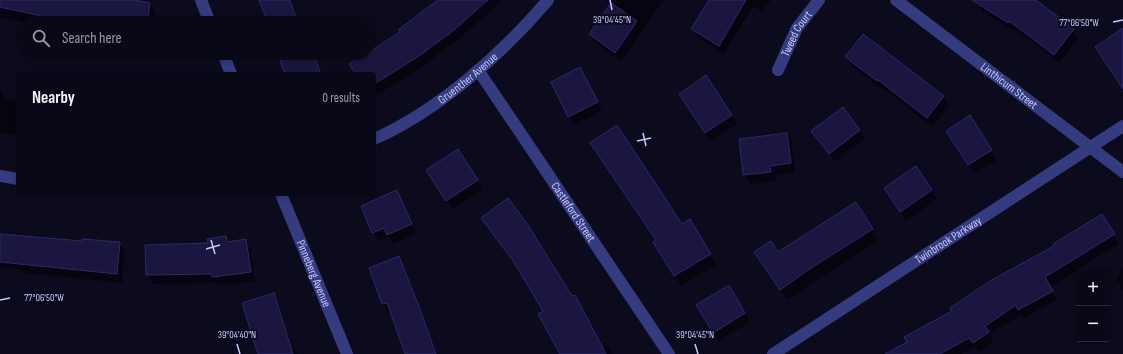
<!DOCTYPE html>
<html lang="en">
<head>
<meta charset="utf-8">
<style>
  :root { --surface:#090816; --page:#171623; --text:#f1f3f6; --muted:#999aa1; --line:#292935 }
  body { margin:0; font-family:"Sofia Sans Condensed",sans-serif; background:var(--page); color:var(--text) }
  .controls { position:absolute; right:12px; bottom:12px; display:grid; overflow:hidden; border-radius:4px; box-shadow:0 2px 6px #0003 }
  .controls button { width:36px; height:36px; display:grid; place-items:center; padding:0; border:0; border-bottom:1px solid var(--line); background:var(--surface); color:var(--text); font:20px sans-serif }
  .list { margin:0; padding:0; list-style:none }
  h2 { display:flex; justify-content:space-between; align-items:center; height:52px; margin:0; padding:0 16px; font-size:17px }
  h2 small { font-size:13px; font-weight:400; color:var(--muted) }
  .icon { flex:none; width:22px; height:22px; fill:none; stroke:currentColor; stroke-width:2; stroke-linecap:round; stroke-linejoin:round }
  .map { position:relative; flex:none; width:1123px; height:354px; overflow:hidden }
  .search { position:absolute; background:var(--surface); box-shadow:0 2px 6px #0003; left:16px; top:16px; width:360px; height:44px; display:flex; align-items:center; gap:10px; box-sizing:border-box; padding:0 14px; border-radius:22px; color:var(--muted); font-size:15px }
  .panel { position:absolute; background:var(--surface); box-shadow:0 2px 6px #0003; left:16px; top:72px; width:360px; height:124px; border-radius:4px }
  .map>svg:first-child { display:block }
  .shadow { fill:#0007 }
  .building { fill:#1a163f; stroke:#2d286c }
  .lines { fill:none; stroke-linecap:round; stroke-linejoin:round }
  .minor { stroke:#343b7e; stroke-width:12 }
  .ticks { fill:none; stroke:#c7c8ff; stroke-width:1.5 }
  .labels { text-anchor:middle; dominant-baseline:central; stroke-width:4; stroke-linejoin:round; paint-order:stroke }
  .street-label { font-size:12px; fill:#c7c8ff; stroke:#0c0b1d }
  .ticks-label { font-size:10px; text-anchor:middle; fill:#c7c8ff; stroke:#0c0b1d; stroke-width:4; stroke-linejoin:round; paint-order:stroke }
</style>
</head>
<body>
<div class="map">
<svg width="1123" height="354" viewBox="0 0 1123 354">
  <rect width="100%" height="100%" fill="#0c0b1d"/>
  <path class="shadow" d="M0,0H128L150,4L155,13L153,23H39L34,22L31,23L0,18Z
    M260,0H291L300,23H269Z
    M440,0H503L458,40L421,67L374,97V74H356L351,64L401,33Z
    M617,0H664L621,61L595,43L590,34Z
    M718,0H771L762,12L753,6L724,54L698,38L692,29Z
    M980,0H1028L1073,30L1078,39L1059,63L1015,29L1013,31L983,12L978,3Z
    M863,36L943,97L949,106L933,127L884,89L883,90L852,66L846,57Z
    M280,53H312L322,74H286Z
    M585,77L602,111L575,125L569,116Z
    M0,89L4,96V98L18,100V135L0,133Z
    M685,103L731,115L737,124L711,142Z
    M970,117L997,160L974,174L953,140Z
    M860,130L865,139L835,162L813,131Z
    M786,134L792,143L795,172L775,175L776,181L750,184L744,175L740,139Z
    M591,143L682,226L710,254L716,265L681,286L661,253L656,241Z
    M458,151L483,190L452,210L433,179Z
    M916,167L937,199L906,221L885,188Z
    M397,191L416,233L393,244L389,237L379,241L374,233L389,227Z
    M1102,215L1119,244L1050,287L1057,300L1024,318L1022,314L989,335L994,342L979,352L975,347L962,354H887L908,343L953,311Z
    M482,218L602,348L608,346L613,354H561L544,312L520,272Z
    M872,230L878,241L818,279L787,300L762,263L778,253Z
    M0,232L3,235L83,243H119L125,252L122,283L23,273L21,270L0,267Z
    M226,237L229,243L246,240L251,250L255,281L218,286L217,283L152,284L147,275L209,244Z
    M399,257L404,266L437,354H406L391,312L388,313L383,304L370,268Z
    M1123,268V291L1116,278Z
    M728,287L750,322L719,341L698,306Z
    M273,295L278,304L293,350L295,349L298,354H261Z"/>
  <path class="building" d="M0,0H134L150,3L147,23H74L0,7Z
    M259,0H290L298,23H268Z
    M438,0H488L453,31L416,58L374,84V74H356L349,64L367,53H369V52L400,32L398,30Z
    M709,0H746L719,46L691,29Z
    M972,0H1036L1074,29L1054,55L1009,21L1008,23Z
    M611,3L637,21L615,53L589,34Z
    M1123,28V89L1095,47Z
    M863,34L944,96L927,118L878,80L877,81L845,57Z
    M300,53H313L321,74H285L280,61Z
    M580,67L598,102L568,117L551,82Z
    M706,75L732,115L705,133L679,94Z
    M843,107L860,130L829,154L811,131Z
    M970,115L992,150L968,165L946,131Z
    M617,125L682,224L690,219L711,254L674,276L653,242L656,240L590,143Z
    M787,133L791,163L770,166L771,172L743,175L739,139Z
    M458,149L478,180L446,201L426,170Z
    M916,166L932,190L900,212L884,188Z
    M397,190L412,224L387,235L384,228L372,233L361,206Z
    M508,198L528,225L572,296L575,295L606,354H560L538,314L543,311L513,261L481,218Z
    M856,202L873,229L811,268L780,290L754,252L771,241L778,252Z
    M1102,214L1115,234L1045,277L1053,291L1018,310L1016,305L985,326L989,332L973,343L969,338L940,354H885L907,342L904,337L952,311L950,308L990,281L1054,246L1053,244Z
    M0,234L82,241V239L120,242L117,274L0,262Z
    M226,236L227,242L246,239L251,272L212,277V274L146,275L145,245L208,243L207,239Z
    M399,256L418,304L436,354H405L387,303L382,304L369,268Z
    M729,285L745,313L713,333L696,305Z
    M274,293L293,354H258L242,303Z"/>
  <g class="lines">
    <g class="minor">
      <path d="M201,0L210,23"/>
      <path id="s1" d="M896,0L1123,172"/>
      <path d="M223,53L231,74"/>
      <path id="s2" d="M478,70L669,354"/>
      <path id="s3" d="M778,70L797,28L819,0"/>
      <path id="s4" d="M374,139C438,111 503,53 548,0"/>
      <path d="M0,176L18,179"/>
      <path id="s5" d="M281,194L347,354"/>
      <path id="s6" d="M773,354L1123,126"/>
    </g>
  </g>
  <path class="ticks" d="M610,0L612,10M1113,22L1123,20M643,133L646,146M637,141L651,138M211,240L215,254M206,249L220,245M0,300L10,298M237,344L240,354M695,344L698,354"/>
  <g class="labels">
    <g class="street-label">
      <text stroke="none"><textPath href="#s3" startOffset="41">Tweed Court</textPath></text>
      <text stroke="none"><textPath href="#s4" startOffset="112">Gruenther Avenue</textPath></text>
      <text stroke="none"><textPath href="#s1" startOffset="142">Linthicum Street</textPath></text>
      <text stroke="none"><textPath href="#s2" startOffset="171">Castleford Street</textPath></text>
      <text stroke="none"><textPath href="#s6" startOffset="209">Twinbrook Parkway</textPath></text>
      <text stroke="none"><textPath href="#s5" startOffset="86">Pinneberg Avenue</textPath></text>
    </g>
  </g>
  <g class="ticks-label">
    <text x="612" y="23">39°04'45"N</text>
    <text x="1079" y="26">77°06'50"W</text>
    <text x="44" y="301">77°06'50"W</text>
    <text x="237" y="338">39°04'40"N</text>
    <text x="695" y="338">39°04'45"N</text>
  </g>
</svg>
<div class="controls">
<button>+</button>
<button>−</button>
</div>
<div class="search"><svg class="icon" aria-label="search" viewBox="0 0 24 24"><circle cx="10" cy="10" r="6"/><path d="M15 15l6 6"/></svg>Search here</div>
<section class="panel">
<h2>Nearby<small>0 results</small></h2>
<ul class="list">
</ul>
</section>
</div>
</body>
</html>
